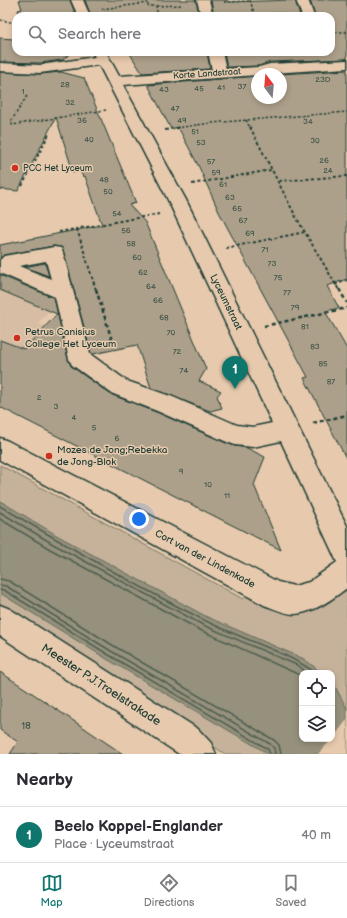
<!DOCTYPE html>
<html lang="en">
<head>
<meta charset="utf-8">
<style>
  :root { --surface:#fff; --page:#f2f2f3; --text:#2b2b33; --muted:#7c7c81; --line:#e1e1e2; --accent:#0f766e }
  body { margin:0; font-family:"Balsamiq Sans",sans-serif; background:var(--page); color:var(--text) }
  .controls { position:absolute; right:12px; bottom:12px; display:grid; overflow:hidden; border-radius:8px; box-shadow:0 2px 6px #0003 }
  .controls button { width:36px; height:36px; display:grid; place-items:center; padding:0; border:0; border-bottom:1px solid var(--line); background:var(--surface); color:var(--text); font:20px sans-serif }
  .compass { position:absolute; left:251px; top:68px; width:36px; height:36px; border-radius:50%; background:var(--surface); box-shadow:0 2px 6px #0003; rotate:344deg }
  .you { position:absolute; left:139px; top:519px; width:14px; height:14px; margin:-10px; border:3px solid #fff; border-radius:50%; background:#1a73e8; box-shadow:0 0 0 6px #1a73e833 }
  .badge { display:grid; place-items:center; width:26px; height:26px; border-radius:50%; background:var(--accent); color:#fff; font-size:13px; font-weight:700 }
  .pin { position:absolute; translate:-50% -33px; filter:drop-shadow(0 1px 2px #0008) }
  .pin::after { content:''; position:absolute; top:21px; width:14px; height:12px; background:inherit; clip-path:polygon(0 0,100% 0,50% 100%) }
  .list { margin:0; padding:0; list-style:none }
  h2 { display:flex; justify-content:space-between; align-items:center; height:52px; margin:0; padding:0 16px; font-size:17px }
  h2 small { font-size:13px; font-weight:400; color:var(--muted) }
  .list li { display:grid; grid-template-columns:26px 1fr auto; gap:12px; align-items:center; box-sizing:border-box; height:56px; padding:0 16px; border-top:1px solid var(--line) }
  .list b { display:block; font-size:15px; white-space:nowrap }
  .list p { margin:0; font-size:13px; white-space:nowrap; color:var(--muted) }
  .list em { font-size:13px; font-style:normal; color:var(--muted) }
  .icon { flex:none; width:22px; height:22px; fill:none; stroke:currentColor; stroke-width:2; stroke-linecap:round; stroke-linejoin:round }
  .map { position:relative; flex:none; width:347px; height:754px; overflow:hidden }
  .search { position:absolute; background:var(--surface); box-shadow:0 2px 6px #0003; left:12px; right:12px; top:12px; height:44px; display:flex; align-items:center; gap:10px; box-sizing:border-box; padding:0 14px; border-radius:12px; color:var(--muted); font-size:15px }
  .sheet { height:108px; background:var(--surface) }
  nav { display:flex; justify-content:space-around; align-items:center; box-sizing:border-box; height:56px; border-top:1px solid var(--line); background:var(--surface); font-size:11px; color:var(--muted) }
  nav a { display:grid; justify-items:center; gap:2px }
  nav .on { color:var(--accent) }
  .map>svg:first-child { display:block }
  .built { fill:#d6bda3 }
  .green { fill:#c6b29a; stroke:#727867 }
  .water { fill:#96917c; stroke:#666f5f }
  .pier { fill:#e7caae }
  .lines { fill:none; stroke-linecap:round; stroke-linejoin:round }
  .shore { stroke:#4f5f51; stroke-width:1.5 }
  .building { fill:#ada08a; stroke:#1f3d34 }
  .minor-casing { stroke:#1f3d34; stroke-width:3 }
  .path-far2 { stroke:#1f3d34; stroke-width:1.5; stroke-dasharray:2.5 2; stroke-linecap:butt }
  .path-far1 { stroke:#1f3d34; stroke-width:2; stroke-dasharray:3 2.5; stroke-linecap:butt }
  .path { stroke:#1f3d34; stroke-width:2.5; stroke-dasharray:4 3; stroke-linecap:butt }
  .minor { fill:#e7caae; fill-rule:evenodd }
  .poi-dot { fill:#c8321e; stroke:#e7caae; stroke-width:1.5 }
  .labels { text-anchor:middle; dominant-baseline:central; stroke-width:3; stroke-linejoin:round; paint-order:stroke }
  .number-label { font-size:8px; fill:#42564a }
  .far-street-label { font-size:9px; fill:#1f3d34; stroke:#e7caae }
  .far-poi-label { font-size:9px; fill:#1f3d34; stroke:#e7caae; text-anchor:start }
  .street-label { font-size:10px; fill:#1f3d34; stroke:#e7caae }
  .poi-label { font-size:10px; fill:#1f3d34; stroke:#e7caae; text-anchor:start }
  .near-number-label { font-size:10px; fill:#42564a }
  .near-street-label { font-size:12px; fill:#1f3d34; stroke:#e7caae }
</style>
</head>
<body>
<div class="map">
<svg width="347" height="754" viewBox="0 0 347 754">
  <rect width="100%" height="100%" fill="#e7caae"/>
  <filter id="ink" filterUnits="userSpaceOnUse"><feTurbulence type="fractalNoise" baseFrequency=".025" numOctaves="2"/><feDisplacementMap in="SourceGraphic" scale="8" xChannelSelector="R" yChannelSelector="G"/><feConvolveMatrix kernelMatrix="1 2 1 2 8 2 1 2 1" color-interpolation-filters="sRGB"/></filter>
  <g filter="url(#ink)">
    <path class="built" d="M0,289L49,311L38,323L44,327L0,374Z"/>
    <path class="green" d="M0,465L243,599L250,592C262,599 275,608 289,612C310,619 332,601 347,589V709L332,681V673H322L304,659L207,617L58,536L0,501Z
      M0,593L107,659L269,754H225L120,685L0,611Z"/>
    <path class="water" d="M0,501L58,536L207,617L304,659L322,673H302V739H332V681L347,709V754H269L107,659L0,593Z"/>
    <path class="pier" d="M347,720V754H318L332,739Z"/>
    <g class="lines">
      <path class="shore" d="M0,506C67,546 134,585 204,620C241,639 281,649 316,673
        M0,512L53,544L203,625L299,666L307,673
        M0,519L50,549L200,630L302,676
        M0,579L9,581L114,646L274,740L279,745L281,754
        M0,585L6,586L111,651L270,744L274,748L275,754
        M0,590H4L109,655L268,749L270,754"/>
    </g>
    <path class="building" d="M19,0H70L76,16H20L18,10L22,9Z
      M85,0H196L199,16H91Z
      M211,0H227L228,2L295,0L300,16H214Z
      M310,0H347V59L270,62L259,66L227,67L224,52H331V16H315Z
      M15,32H16V52H73L62,60L40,63L0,62V38L14,39Z
      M129,52H207L210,69L142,73Z
      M347,70V279L327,286L339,308L325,311L347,349V460L304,378L308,377L219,212L199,167L178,127L171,129L148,85L257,76V98H281V74H280Z
      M0,72L40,74L61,72L84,78L136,203L129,205L145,222L206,369L199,381L221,391L217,396L222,408L210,411L151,388L137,345L93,354L91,353L64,253L61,247L54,246L4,255L0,258V245L102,225L85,176L83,177L80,171L73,172L56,117L18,191L0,189Z
      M45,263L49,276L24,267Z
      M0,275L54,298L68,359L71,366L110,394L156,412L226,443L235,446L247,448L265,457L254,485L281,550L0,407V340L24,349L57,314L0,290Z
      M0,672L29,691L123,754H10L18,742L0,730Z"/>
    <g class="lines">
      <defs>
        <path id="minor" d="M71,0H83L90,16H78Z
          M197,0H209L213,16H201Z
          M296,0H308L314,16H302Z
          M92,52H106L119,76L212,70L208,52H222L226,69L259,67L270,64L347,60V68L257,74V75L123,85L186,200L347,526V588C332,599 314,613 294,614C285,614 273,608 264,605L0,460V438L8,441L278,582L294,586L309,582L337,562L281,441L253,447L235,445L227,442L157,411L111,393L72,365L69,359L55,297L0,273V260L4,256L54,247L61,248L63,253L90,354L127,381L173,397L237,425L253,427L272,423L168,200L99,65L40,73L0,71V63L40,65L95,57ZM46,261L51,279L19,266Z
          M0,605L10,609L198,729L211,743L216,754H179L0,636Z"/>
      </defs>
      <use href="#minor" class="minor-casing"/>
      <path class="path-far2" d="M147,0L148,6H156L158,16
        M250,0L255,16
        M224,2L250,1
        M156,6L183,5
        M102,9L148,3
        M255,14L286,13
        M0,20L16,23
        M331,32H347
        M27,96L12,120V125L106,110
        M246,120L250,128
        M176,128L211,123L347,112"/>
      <path class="path-far1" d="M250,127L296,217L339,290
        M165,130L183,127
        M279,181L347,176
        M192,184L271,170
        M22,186L49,134
        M77,229L96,290
        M59,232L159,214
        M226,248L305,232
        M335,285L347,280"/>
      <path class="path" d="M96,289L114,347
        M339,289L347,303
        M264,326L347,308
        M313,423L347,415"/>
      <use href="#minor" class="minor"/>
    </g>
  </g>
  <g class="poi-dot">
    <circle cx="15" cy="168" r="4"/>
    <circle cx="17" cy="338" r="4"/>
    <circle cx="49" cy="456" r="4"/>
  </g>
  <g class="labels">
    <g class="number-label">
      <text x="323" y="79">23D</text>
      <text x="65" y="84">28</text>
      <text x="242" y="86">37</text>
      <text x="221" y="87">41</text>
      <text x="199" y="88">45</text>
      <text x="164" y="89">43</text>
      <text x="23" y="91">1</text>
      <text x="70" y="102">32</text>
      <text x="175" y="108">47</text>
      <text x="82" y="120">36</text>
      <text x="182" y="120">49</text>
      <text x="308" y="121">34</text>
      <text x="195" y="131">51</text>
      <text x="89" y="139">40</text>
      <text x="315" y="140">30</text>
      <text x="201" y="142">53</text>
      <text x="324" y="160">26</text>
      <text x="211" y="161">57</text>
      <text x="328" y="170">24</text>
      <text x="216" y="172">59</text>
      <text x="104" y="179">48</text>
      <text x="223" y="184">61</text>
      <text x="108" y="191">50</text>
      <text x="230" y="197">63</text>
      <text x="237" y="208">65</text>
      <text x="117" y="213">54</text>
      <text x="243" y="220">67</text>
      <text x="126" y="230">56</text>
      <text x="250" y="233">69</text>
      <text x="131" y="243">58</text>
      <text x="265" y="249">71</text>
      <text x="137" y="257">60</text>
      <text x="272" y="263">73</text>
      <text x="143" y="272">62</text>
      <text x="278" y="277">75</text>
      <text x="151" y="286">64</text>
      <text x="287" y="292">77</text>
      <text x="158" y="300">66</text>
      <text x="295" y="307">79</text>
      <text x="164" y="317">68</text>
      <text x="305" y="326">81</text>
      <text x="171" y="332">70</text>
      <text x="315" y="346">83</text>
      <text x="177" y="351">72</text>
      <text x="323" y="363">85</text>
      <text x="184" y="370">74</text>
      <text x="331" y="381">87</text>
      <text x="39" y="397">2</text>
      <text x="56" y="406">3</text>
      <text x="74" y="417">4</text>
      <text x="94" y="427">5</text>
      <text x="117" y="438">6</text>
      <text x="181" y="471">9</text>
      <text x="208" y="484">10</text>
      <text x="227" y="495">11</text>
    </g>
    <g class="far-street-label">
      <text transform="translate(207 74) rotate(-4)">Korte Landstraat</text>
    </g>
    <g class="far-poi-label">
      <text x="23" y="168">PCC Het Lyceum</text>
    </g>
    <g class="street-label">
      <text transform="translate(226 302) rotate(64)">Lyceumstraat</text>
      <text transform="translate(205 559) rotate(28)">Cort van der Lindenkade</text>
    </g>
    <g class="poi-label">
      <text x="25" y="332">Petrus Canisius<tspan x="25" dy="12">College Het Lyceum</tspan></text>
      <text x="57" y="450">Mozes de Jong;Rebekka<tspan x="57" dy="12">de Jong-Blok</tspan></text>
    </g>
    <g class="near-number-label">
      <text x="26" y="726">18</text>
    </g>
    <g class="near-street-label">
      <text transform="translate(101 685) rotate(33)">Meester P.J.Troelstrakade</text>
    </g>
  </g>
</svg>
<div class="controls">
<button><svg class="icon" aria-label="locate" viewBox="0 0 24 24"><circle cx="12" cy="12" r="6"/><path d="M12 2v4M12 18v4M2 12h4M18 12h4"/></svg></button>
<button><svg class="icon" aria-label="layers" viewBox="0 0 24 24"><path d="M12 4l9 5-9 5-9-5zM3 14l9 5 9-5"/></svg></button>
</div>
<svg class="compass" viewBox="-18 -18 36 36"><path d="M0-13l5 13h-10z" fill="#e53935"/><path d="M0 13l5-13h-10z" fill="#7c7c81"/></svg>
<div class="you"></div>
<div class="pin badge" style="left:235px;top:389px">1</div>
<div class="search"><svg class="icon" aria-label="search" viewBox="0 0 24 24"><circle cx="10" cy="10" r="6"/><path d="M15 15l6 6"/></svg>Search here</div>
</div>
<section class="sheet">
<h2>Nearby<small></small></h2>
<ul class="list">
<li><span class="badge">1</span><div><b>Beelo Koppel-Englander</b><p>Place · Lyceumstraat</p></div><em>40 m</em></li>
</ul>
</section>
<nav>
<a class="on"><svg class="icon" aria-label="map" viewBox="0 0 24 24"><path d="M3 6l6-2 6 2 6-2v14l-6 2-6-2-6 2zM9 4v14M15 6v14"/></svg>Map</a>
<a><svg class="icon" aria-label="directions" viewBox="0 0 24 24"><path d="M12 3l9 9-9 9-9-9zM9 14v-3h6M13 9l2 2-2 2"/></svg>Directions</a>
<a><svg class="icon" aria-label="saved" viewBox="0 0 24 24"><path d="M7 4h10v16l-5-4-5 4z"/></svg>Saved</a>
</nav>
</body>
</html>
